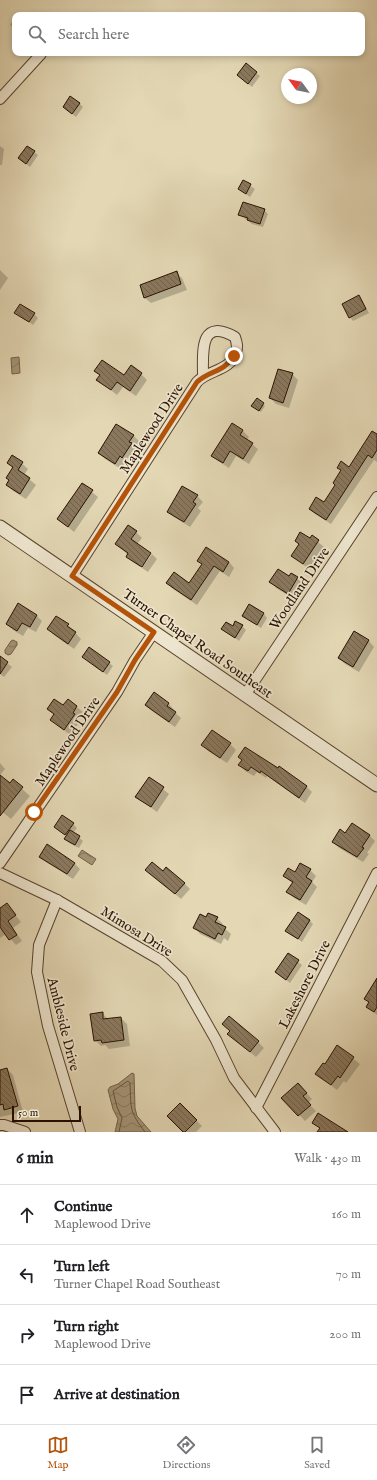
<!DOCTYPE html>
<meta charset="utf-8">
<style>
body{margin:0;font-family:"IM FELL English",serif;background:#f6f6f6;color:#202124}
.compass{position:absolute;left:281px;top:68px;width:36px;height:36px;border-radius:50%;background:#fff;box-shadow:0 2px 6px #0003;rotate:303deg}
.scale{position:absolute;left:12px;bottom:10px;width:69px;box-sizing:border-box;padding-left:4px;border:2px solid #291200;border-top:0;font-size:11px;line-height:14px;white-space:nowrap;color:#291200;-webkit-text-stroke:3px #ede5ce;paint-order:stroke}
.stop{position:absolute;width:12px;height:12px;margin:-9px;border:3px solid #b45309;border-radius:50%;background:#fff}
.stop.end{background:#b45309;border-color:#fff;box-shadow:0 1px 4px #0008}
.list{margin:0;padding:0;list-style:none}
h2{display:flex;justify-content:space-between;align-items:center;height:52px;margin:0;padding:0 16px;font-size:17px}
h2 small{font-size:13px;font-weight:400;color:#757577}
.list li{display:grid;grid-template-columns:26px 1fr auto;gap:12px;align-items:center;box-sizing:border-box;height:60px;padding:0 16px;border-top:1px solid #e0e0e0}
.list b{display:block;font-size:15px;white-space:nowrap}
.list p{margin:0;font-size:13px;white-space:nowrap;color:#757577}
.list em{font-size:13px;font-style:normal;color:#757577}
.icon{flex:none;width:22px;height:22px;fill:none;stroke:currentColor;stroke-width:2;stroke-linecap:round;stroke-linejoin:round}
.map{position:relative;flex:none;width:377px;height:1132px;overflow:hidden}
.search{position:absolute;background:#fff;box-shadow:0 2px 6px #0003;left:12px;right:12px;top:12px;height:44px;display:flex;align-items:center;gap:10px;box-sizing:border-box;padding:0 14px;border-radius:8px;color:#757577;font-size:15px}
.sheet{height:292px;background:#fff}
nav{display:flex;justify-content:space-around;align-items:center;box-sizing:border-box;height:56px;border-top:1px solid #e0e0e0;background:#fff;font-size:11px;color:#757577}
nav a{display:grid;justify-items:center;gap:2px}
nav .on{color:#b45309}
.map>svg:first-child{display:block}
.water{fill:url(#water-waves);stroke:#736047}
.shadow{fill:#0003}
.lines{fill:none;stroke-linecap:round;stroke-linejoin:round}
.shore{stroke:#66533c;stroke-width:1}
.building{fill:url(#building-back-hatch);stroke:#291200}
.minor-casing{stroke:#58432d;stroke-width:12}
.tertiary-casing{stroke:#58432d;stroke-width:15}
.minor{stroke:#ede5ce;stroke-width:10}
.tertiary{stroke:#ede5ce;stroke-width:13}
.route{stroke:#b45309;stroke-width:5}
.labels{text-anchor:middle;stroke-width:3.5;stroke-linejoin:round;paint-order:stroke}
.street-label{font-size:14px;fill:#291200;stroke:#ede5ce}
</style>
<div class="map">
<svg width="377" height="1132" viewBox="0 0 377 1132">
<defs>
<pattern id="water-waves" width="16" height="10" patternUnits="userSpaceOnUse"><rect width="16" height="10" fill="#a49477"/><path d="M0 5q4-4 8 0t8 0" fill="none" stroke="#86775f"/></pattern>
<pattern id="building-back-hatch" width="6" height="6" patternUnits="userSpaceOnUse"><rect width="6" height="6" fill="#8a785e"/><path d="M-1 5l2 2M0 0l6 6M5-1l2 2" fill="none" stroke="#71614b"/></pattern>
</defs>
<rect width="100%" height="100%" fill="#e3d7b4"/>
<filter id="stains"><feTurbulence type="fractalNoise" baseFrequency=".005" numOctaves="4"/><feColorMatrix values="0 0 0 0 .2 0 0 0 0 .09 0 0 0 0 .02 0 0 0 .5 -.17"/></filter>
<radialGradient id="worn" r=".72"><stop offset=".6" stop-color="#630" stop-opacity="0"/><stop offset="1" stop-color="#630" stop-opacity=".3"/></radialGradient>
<g class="water">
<polygon points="19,357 20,373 12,374 11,358"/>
<polygon points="13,640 17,642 17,645 11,654 8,655 5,653 5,650 11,641"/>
<polygon points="82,850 96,859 92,865 78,856"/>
<polygon points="132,1073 134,1074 135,1108 137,1116 151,1132 115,1132 118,1119 113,1109 108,1090 110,1087 118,1084"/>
</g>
<g class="shadow">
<polygon points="15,17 15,29 10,25"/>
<polygon points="256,73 260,76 252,87 242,79"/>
<polygon points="79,103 83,107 76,117 64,107"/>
<polygon points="0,146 4,149 2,165 0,165"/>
<polygon points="34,152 38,155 30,167 19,158"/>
<polygon points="243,181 255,189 250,197 239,189"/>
<polygon points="264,210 268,214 263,227 252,224 239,214"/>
<polygon points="0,270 8,278 0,290"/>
<polygon points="176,273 182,278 187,290 151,303 145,298 141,286"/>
<polygon points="359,296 362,300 369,313 353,321 350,317"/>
<polygon points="16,313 34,314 38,318 33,325"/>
<polygon points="96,371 124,377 141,374 147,380 136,396 123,387 117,395 98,380 101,376"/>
<polygon points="292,374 298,380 289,408 276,404 270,398"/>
<polygon points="257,400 265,406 261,412 254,408"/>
<polygon points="232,424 243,431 249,437 247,440 258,449 249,464 236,456 229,468 218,461 213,455"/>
<polygon points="133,435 139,441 135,448 137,450 128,463 126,461 121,469 105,459 99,453"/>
<polygon points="377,435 377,462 374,460 331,524 315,514 310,509 325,504 336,485 342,471 339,468 350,468"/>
<polygon points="13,456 28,469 24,475 36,485 26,499 13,491 7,485 13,469 8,463"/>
<polygon points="82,484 98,497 74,532 58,519"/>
<polygon points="197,496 203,502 198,508 201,511 190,527 174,517 168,511"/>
<polygon points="136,532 142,538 137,544 150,553 140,567 133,562 127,556 128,555 116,544"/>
<polygon points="312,537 324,547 309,569 292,556"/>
<polygon points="152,554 157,559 148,572 142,568"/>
<polygon points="199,561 229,562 234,568 229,577 220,571 197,605 173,589 167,583 190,584 203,565"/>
<polygon points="291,574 304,584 294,599 276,588 271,582 289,577"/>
<polygon points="18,605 37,616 42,621 36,632 28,628 23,636 13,630 7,624"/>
<polygon points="264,614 267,618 261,628 243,616"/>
<polygon points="56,617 68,625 81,639 74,649 54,635 48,629"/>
<polygon points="242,626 246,630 239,641 223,629"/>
<polygon points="355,633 369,641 374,647 359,672 345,664 339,658"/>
<polygon points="89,648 113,666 107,675 83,657"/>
<polygon points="0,658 12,667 4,677 0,674"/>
<polygon points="154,694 169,704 174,710 173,711 181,718 175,727 152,711 146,705"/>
<polygon points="68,700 83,712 78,719 80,721 70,735 51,720 55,715 48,709 63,707"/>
<polygon points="230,744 236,750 227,763 208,751 203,745"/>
<polygon points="243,761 307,787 312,792 305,803 267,776 266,778 257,772 254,776 245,771 240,765"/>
<polygon points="0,763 5,769 0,775"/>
<polygon points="0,776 10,785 13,781 30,796 11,819 0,810"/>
<polygon points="149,778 169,794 157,812 136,797"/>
<polygon points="73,824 77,828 73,833 83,841 79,848 69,843 66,839 67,836 59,831"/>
<polygon points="346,834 369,835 375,841 367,853 369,854 363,862 339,848 333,842"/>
<polygon points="40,857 74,863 80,869 73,879 46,862"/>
<polygon points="310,870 316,876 312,882 317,887 306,905 294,898 288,892 293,884 284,876"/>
<polygon points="163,872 184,883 190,889 181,899 153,875"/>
<polygon points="7,905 21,922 13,928 22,941 16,945 6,934 0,938 0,910"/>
<polygon points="217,918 223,924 222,926 231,934 228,941 224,938 221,944 200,934 195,928 207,919"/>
<polygon points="309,920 313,924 302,942 287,931"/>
<polygon points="288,954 302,965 290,983 276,972"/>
<polygon points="377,982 377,1015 367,1007 370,1003 365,999"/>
<polygon points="102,1013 108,1019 121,1018 127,1024 130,1046 109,1049 105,1045 101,1046 95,1040"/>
<polygon points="235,1040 258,1042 264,1048 256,1057"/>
<polygon points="338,1047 360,1064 346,1083 344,1081 337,1090 316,1074 325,1065"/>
<polygon points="7,1069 13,1075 23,1112 0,1117 0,1071"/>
<polygon points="298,1084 312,1099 308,1103 316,1111 305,1121 283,1098"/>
<polygon points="180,1104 202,1126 196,1132 184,1132"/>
</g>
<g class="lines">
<path class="shore" d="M119 1132 122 1118 117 1107 113 1091 128 1081 130 1083C131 1109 129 1111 145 1132"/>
</g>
<g class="building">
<polygon points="246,63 257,72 248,84 237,75"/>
<polygon points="70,96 80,103 72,114 63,107"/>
<polygon points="27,146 35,151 26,164 18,158"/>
<polygon points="243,180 251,184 246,194 238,189"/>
<polygon points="243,202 265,209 260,224 247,220 248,218 238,215"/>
<polygon points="177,271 181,284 144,298 140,285"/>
<polygon points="359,295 366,309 349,318 342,304"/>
<polygon points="20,304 35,313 29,322 14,313"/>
<polygon points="102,360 124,375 131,365 142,373 130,391 117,382 111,390 96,380 100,375 94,371"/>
<polygon points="278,369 293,373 283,403 269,398"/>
<polygon points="257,398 264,403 259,411 251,406"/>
<polygon points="232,423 243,430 240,435 253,443 243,459 230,451 223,463 211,456"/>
<polygon points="116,424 134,435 129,442 132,443 122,458 120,456 115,464 98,453"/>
<polygon points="372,431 377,434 377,450 372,458 368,455 326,520 309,509 316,497 324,502 335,485 333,483 341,470 337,468 341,461 349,467"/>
<polygon points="12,455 23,462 18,470 30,478 20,494 6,485 9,480 6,478 13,467 7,463"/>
<polygon points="82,483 93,490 68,527 57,519"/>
<polygon points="182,486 198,495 193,502 196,504 184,522 167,512"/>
<polygon points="128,525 137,531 131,539 151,553 142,567 126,557 128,553 115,544"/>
<polygon points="300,532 310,538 312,535 319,540 303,564 291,556 299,544 295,541"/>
<polygon points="206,547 229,562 223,572 214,566 191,600 166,583 174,572 189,583 202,564 197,561"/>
<polygon points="278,569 289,576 291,573 298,577 288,594 269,582"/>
<polygon points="18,603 37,615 30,627 22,623 17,631 6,624"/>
<polygon points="249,604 264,613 257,625 242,616"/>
<polygon points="56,616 69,624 67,626 76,632 68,644 47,629"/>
<polygon points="235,621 243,625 235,638 221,629 226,622 233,626"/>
<polygon points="354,631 369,640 353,667 338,658"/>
<polygon points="89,647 110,662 103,672 82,657"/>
<polygon points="0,656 8,662 0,674"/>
<polygon points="154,692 169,703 167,706 176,712 169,722 145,705"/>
<polygon points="54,699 63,705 68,699 77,706 73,713 75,714 64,730 50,720 54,714 47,709"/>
<polygon points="212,730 231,743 220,758 201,745"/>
<polygon points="245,747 278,768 279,766 307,786 299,798 261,771 260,773 251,767 248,771 238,765 242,760 238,757"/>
<polygon points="0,775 10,783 13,779 23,787 0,816"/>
<polygon points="149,777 164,787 151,807 135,797"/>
<polygon points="62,815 74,823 65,835 54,827"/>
<polygon points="352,823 370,835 362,847 364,848 357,857 332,842 340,829 345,833"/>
<polygon points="70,830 80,836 75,845 64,839"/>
<polygon points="47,844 75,863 67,874 39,857"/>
<polygon points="152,862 163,871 166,867 185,883 175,894 145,870"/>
<polygon points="300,863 311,869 306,877 312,881 300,900 286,892 293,882 283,876 288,868 295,872"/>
<polygon points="7,903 16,915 8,921 17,935 9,940 0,927 0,908"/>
<polygon points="298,912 310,920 298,939 285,931"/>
<polygon points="208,913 218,917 215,922 226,927 222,935 218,933 215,939 193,928 200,914 206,917"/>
<polygon points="288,953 299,960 286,980 275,972"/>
<polygon points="377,978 377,1007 374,1012 366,1007 369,1002 364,999"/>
<polygon points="103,1012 103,1019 121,1017 124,1040 102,1043 101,1040 94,1041 90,1014"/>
<polygon points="229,1016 259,1041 250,1052 227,1034 230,1031 222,1024"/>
<polygon points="337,1045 354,1057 340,1078 338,1076 331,1085 315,1074 323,1063 325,1064"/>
<polygon points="7,1068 18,1106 4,1110 3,1104 0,1105 0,1070"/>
<polygon points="298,1083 307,1093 303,1096 311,1105 298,1116 281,1098"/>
<polygon points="180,1103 197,1120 185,1132 183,1132 167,1116"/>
<polygon points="318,1113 348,1132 317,1132 320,1128 312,1123"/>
</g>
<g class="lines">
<g class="minor-casing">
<g id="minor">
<polyline points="0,99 41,54"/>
<path d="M72 576 197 382C209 369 230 372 236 352 238 347 237 343 235 337 199 317 203 352 203 376"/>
<polyline points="245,695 377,497"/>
<polyline points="0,863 117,692 135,660 154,632"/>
<polyline points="0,873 57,900 162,961 182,980 216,1040 234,1078 275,1132"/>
<polyline points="57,900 39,945 37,972 48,1026 80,1132"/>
<polyline points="256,1108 377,873"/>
<polyline points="0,1125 4,1125 25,1132"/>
</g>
</g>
<g class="tertiary-casing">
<polyline id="tertiary" points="0,527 377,785"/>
</g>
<use href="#minor" class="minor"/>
<use href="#tertiary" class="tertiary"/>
</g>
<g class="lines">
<path class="route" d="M34 812 117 692 135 660 154 632 72 576 197 382C210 370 223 373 234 356"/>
</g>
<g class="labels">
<g class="street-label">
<text transform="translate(151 428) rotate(-57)" y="5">Maplewood Drive</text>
<text transform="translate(299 588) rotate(-56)" y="5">Woodland Drive</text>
<text transform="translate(198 643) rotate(35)" y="5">Turner Chapel Road Southeast</text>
<text transform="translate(67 741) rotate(-56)" y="5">Maplewood Drive</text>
<text transform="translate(137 931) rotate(32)" y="5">Mimosa Drive</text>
<text transform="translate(304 984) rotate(-63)" y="5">Lakeshore Drive</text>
<text transform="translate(64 1024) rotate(76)" y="5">Ambleside Drive</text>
</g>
</g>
<rect width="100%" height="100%" filter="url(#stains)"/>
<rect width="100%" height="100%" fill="url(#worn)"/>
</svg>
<svg class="compass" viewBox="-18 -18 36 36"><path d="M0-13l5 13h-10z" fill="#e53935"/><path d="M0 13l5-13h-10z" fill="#757577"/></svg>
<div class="scale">50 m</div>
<div class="stop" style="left:34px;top:812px"></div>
<div class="stop end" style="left:234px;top:356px"></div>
<div class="search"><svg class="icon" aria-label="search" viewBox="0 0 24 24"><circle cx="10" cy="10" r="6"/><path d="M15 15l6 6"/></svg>Search here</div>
</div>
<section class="sheet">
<h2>6 min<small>Walk · 430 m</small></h2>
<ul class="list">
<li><svg class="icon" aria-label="ahead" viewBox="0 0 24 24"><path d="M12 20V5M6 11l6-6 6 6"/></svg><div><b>Continue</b><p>Maplewood Drive</p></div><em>160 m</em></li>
<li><svg class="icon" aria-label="left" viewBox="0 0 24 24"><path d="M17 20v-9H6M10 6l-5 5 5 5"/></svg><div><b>Turn left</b><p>Turner Chapel Road Southeast</p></div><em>70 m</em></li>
<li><svg class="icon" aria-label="right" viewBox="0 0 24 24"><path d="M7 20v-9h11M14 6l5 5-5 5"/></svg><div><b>Turn right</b><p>Maplewood Drive</p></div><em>200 m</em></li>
<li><svg class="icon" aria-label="arrive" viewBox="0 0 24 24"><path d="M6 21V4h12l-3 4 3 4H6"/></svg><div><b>Arrive at destination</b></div></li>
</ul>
</section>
<nav>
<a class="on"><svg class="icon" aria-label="map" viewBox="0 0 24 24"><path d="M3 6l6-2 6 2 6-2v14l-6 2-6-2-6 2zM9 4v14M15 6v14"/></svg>Map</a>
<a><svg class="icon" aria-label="directions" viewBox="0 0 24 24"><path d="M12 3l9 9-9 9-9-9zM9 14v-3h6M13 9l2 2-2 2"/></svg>Directions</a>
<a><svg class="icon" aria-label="saved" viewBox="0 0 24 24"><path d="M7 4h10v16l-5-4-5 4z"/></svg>Saved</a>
</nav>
